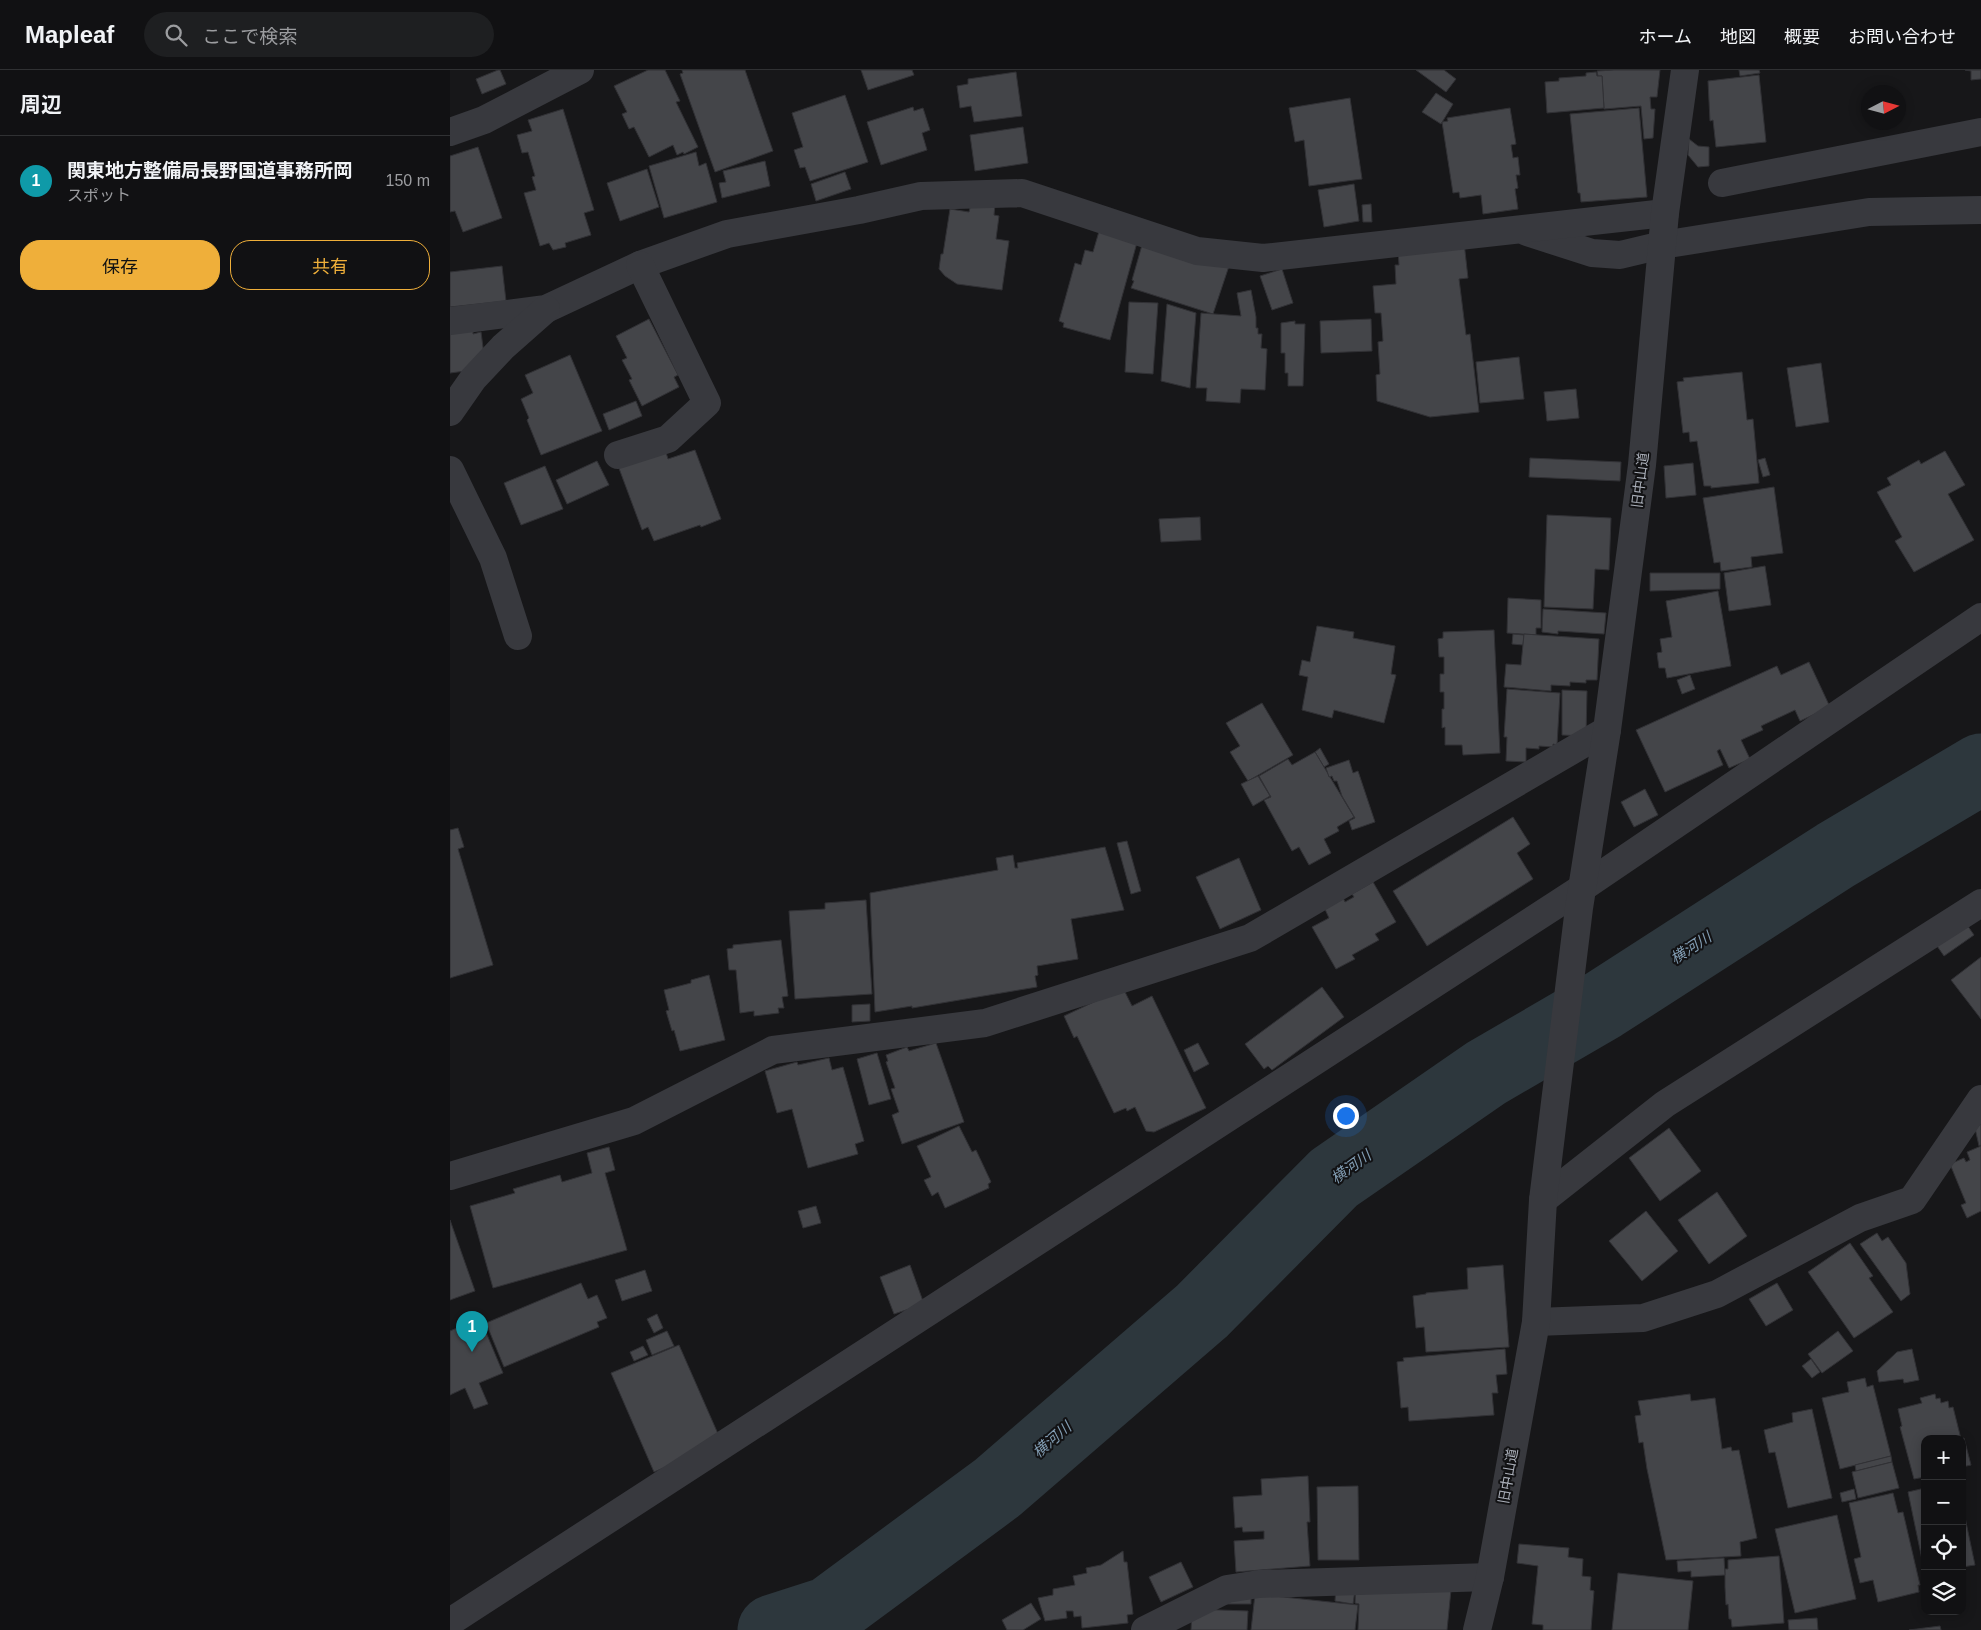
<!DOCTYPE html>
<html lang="ja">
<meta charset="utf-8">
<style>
body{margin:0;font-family:Arial,"Noto Sans JP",sans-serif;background:#1e1f21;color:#f1f3f6}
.controls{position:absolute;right:15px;bottom:15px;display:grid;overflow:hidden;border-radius:10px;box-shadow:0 2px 12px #0003}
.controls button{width:45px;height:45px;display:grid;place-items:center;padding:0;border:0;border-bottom:1px solid #303133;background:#111113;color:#f1f3f6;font:25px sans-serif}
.compass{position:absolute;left:1411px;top:15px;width:45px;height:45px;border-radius:50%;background:#111113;box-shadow:0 2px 12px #0003;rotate:84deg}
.you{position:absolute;left:895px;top:1045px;width:18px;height:18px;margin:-12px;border:4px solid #fff;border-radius:50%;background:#1a73e8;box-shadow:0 0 0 8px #1a73e833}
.badge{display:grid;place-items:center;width:32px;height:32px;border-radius:50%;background:#efaf3a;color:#fff;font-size:16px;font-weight:700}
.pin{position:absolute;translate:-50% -41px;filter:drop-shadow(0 1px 2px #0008)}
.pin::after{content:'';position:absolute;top:26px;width:18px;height:15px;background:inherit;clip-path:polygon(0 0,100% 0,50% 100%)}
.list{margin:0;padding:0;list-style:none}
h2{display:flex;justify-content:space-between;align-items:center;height:65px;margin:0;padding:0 20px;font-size:21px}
h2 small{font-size:16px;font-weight:400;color:#9c9da0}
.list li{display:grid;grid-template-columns:32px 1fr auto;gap:15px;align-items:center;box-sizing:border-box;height:90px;padding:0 20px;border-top:1px solid #303133}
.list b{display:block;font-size:19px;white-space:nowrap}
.list p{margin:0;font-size:16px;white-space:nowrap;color:#9c9da0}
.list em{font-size:16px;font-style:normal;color:#9c9da0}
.actions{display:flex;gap:10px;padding:15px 20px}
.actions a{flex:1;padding:11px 0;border:1px solid #efaf3a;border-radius:20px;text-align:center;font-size:18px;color:#efaf3a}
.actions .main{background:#efaf3a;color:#111}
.icon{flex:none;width:28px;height:28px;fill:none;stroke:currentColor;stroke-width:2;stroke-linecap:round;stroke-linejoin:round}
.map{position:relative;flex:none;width:1531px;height:1560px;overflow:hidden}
header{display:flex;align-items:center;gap:30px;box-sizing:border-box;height:70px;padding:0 25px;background:#111113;border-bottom:1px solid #303133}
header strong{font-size:24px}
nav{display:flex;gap:28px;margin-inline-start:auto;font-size:18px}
.search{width:350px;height:45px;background:#1e1f21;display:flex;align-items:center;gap:12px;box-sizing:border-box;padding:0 18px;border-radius:28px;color:#9c9da0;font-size:19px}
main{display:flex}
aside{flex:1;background:#111113}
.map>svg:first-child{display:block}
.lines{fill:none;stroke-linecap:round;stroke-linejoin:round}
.river{stroke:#2d373d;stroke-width:71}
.building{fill:#444549;stroke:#313135}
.minor{stroke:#38393e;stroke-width:28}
.labels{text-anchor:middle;stroke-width:4;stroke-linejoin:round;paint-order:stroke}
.street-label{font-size:14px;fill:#aaafb9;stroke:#121214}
.water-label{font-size:15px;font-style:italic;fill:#829db3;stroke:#121214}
</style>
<header>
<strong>Mapleaf</strong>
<div class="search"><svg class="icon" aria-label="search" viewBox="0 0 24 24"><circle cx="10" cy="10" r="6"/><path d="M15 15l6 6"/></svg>ここで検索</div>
<nav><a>ホーム</a><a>地図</a><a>概要</a><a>お問い合わせ</a></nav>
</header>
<main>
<aside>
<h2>周辺<small></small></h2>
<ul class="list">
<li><span class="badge" style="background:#0f9aa8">1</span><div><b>関東地方整備局長野国道事務所岡</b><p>スポット</p></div><em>150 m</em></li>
</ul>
<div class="actions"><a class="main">保存</a><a>共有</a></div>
</aside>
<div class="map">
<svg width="1531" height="1560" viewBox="0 0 1531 1560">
<rect width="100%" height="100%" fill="#171719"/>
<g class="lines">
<polyline class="river" points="323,1560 379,1542 547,1418 752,1241 884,1108 1036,1003 1153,935 1386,785 1531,699"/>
</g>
<g class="building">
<polygon points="48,0 50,0 56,14 32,24 26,9"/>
<polygon points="198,0 215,0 230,31 226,32 248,77 234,84 233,82 227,85 223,75 199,87 184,57 179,59 172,44 177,42 164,16"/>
<polygon points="232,0 295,0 323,81 265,102 230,4 233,3"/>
<polygon points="411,0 462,0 464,5 418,20"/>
<polygon points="966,0 994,0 1006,9 996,22"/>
<polygon points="1164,0 1210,0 1207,27 1200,27 1201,39 1205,39 1203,68 1194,69 1191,36 1154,39 1152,6 1148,6 1147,1"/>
<polygon points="1289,0 1309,0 1310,3 1290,6"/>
<polygon points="1515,0 1531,0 1531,9 1521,10 1521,1"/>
<polygon points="566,2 572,46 524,52 521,36 510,38 507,16 518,14 518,9"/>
<polygon points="1146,2 1147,6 1152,6 1154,38 1097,43 1095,12 1109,11 1109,8 1136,6 1136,3"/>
<polygon points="1309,5 1316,72 1266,77 1263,50 1260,51 1258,11"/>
<polygon points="986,23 1003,34 991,54 972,42"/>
<polygon points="395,25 418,92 360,111 355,97 350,98 344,80 353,77 342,43"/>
<polygon points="900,28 912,109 859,116 854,70 845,72 839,38"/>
<polygon points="463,37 464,41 473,38 480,60 472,63 477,80 431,95 417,52"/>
<polygon points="1060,38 1066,74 1061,75 1063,88 1068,87 1070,105 1066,105 1068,118 1065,119 1068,139 1033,144 1031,125 1010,128 1009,122 1003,123 992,52 998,51 997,48"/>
<polygon points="1189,38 1197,127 1131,132 1130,123 1128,123 1120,44"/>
<polygon points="113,39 144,140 134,143 141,165 115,173 116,177 103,180 99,173 90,176 74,123 86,120 82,107 85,106 78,82 72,83 67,65 82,61 78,50"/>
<polygon points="573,57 578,93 525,101 520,65"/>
<polygon points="1239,69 1248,76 1259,77 1259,96 1248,97 1238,85"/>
<polygon points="28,77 52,148 13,162 5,141 0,142 0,86"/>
<polygon points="246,82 249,96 256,93 267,132 214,148 199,96"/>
<polygon points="315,91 320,116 272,128 269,113 276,112 273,101"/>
<polygon points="197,99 209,137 170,151 157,113"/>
<polygon points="395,102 401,119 366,131 361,114"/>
<polygon points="904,114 909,151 874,157 868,120"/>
<polygon points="521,134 545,134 544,145 549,146 546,169 559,171 552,220 507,214 495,206 489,199 491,184 493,184 500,139 519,142"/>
<polygon points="921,134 922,152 913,152 912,135"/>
<polygon points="650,158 688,169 660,270 613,257 614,253 609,251 625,193 631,195 635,180 643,182"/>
<polygon points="1014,172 1018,208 1009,209 1016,265 1020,264 1029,342 980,347 927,331 926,305 930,304 928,272 933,271 931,243 925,243 923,216 946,214 945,195 949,195 948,180"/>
<polygon points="692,175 780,193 763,244 681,218 684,211 682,210"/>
<polygon points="52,196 56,231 0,237 0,202"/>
<polygon points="832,199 843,233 822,240 810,206"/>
<polygon points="801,220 806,247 806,258 808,258 808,264 812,264 811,278 817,279 815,320 791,319 790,333 756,331 757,318 746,318 751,243 791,246 787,223"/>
<polygon points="679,232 708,233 703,304 675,302"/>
<polygon points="717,234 746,243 740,318 711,311"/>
<polygon points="199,249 228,305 224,307 229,317 192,336 179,310 182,309 172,290 177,288 166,266"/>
<polygon points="921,249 922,281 871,283 870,251"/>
<polygon points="845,251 845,254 855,254 853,316 838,316 838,303 835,303 835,283 831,283 831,253"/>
<polygon points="23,260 23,264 31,262 34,285 23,300 0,303 0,263"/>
<polygon points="120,285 152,361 91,385 77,350 79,348 71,329 83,323 75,305"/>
<polygon points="1069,287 1074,329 1030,333 1026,292"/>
<polygon points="1371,293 1379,352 1346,357 1337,298"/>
<polygon points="1292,302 1297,350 1303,349 1309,413 1261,418 1261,416 1254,416 1247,371 1240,372 1239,362 1233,363 1227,312 1234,311 1233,308"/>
<polygon points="1126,319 1129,348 1097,351 1094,322"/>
<polygon points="186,331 192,346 159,360 153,344"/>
<polygon points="213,373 218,389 245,380 271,449 251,457 250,455 204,471 198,457 192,460 167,393"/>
<polygon points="1495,381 1515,415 1498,424 1524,470 1464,502 1445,471 1452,467 1427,422 1441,415 1437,408 1469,390 1471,394"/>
<polygon points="1080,388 1171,392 1170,411 1079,407"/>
<polygon points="1315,388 1320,405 1313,407 1308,390"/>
<polygon points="147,391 159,415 117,434 106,410"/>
<polygon points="1243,393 1246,425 1216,428 1214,396"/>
<polygon points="95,396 113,439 71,455 54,413"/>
<polygon points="1324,417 1333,483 1301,487 1302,497 1271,501 1270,492 1264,493 1253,428"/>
<polygon points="1097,445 1161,448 1159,500 1145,499 1143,539 1094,537"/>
<polygon points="750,447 751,470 711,472 709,449"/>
<polygon points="1315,496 1321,535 1279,541 1274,503"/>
<polygon points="1200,503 1270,503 1270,519 1200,521"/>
<polygon points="1268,521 1281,596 1217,608 1215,598 1209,598 1207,583 1212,582 1210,569 1222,567 1216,531"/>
<polygon points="1058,528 1091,530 1091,558 1086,558 1086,565 1057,563"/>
<polygon points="1093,539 1156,543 1154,564 1108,561 1108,564 1092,562"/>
<polygon points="867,556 904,562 903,568 945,576 941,604 946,605 934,653 884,640 882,648 852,640 858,607 849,605 852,590 860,592"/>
<polygon points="1044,560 1050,683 1013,685 1012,675 995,675 995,657 992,658 992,639 994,639 994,622 990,622 990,604 994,604 994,587 989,587 988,569 993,568 993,562"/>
<polygon points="1063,564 1074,565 1073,575 1062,574"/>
<polygon points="1074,564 1149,569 1147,610 1136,610 1136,613 1120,612 1120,616 1101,615 1101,621 1054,617 1056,594 1071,595"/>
<polygon points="1359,592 1380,637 1350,651 1345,640 1311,656 1313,660 1291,670 1300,689 1279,698 1270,679 1267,681 1273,695 1215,722 1186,660 1327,596 1331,605"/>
<polygon points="1240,605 1245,619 1232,624 1227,610"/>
<polygon points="1057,619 1110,623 1107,675 1103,674 1103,677 1089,676 1089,679 1076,678 1076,692 1056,691 1057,667 1054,667"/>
<polygon points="1112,620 1137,621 1136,666 1112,665"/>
<polygon points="812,633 843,685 798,711 780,682 790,676 776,653"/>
<polygon points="870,678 879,694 874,697 865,682"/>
<polygon points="865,682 904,747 887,757 889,761 874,769 881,783 859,795 849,777 842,781 814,730 821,727 809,706 838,689 842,695"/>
<polygon points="899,690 903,703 908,701 925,752 902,760 899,751 905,748 892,726 887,711 884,711 882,706 879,707 876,698"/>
<polygon points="808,706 820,726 803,736 791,714"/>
<polygon points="1195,719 1208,745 1184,757 1171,732"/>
<polygon points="1063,747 1080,774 1067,783 1083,809 977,876 943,821"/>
<polygon points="8,758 14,777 8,779 43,895 0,908 0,760"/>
<polygon points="677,771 691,821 681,824 667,773"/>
<polygon points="655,777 674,840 621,849 628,889 587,896 588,905 585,906 587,917 462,938 462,936 425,942 420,823 548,800 546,788 563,785 565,798 568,798 567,793"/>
<polygon points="789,788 811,840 770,859 746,807"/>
<polygon points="923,812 946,852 925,864 929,870 902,885 905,889 886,899 862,857 879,848 874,837 893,828 895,832 904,827 902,824"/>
<polygon points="416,830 422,924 345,929 339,841 375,839 375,833"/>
<polygon points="1515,852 1524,865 1494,886 1485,873"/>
<polygon points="331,870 338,926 332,927 334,938 328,938 329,943 304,946 304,941 290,943 286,900 279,900 277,879 283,878 283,875"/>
<polygon points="1531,887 1531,949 1501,910"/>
<polygon points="259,905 275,970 230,981 224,960 222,961 216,941 219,940 214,920 241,913 241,910"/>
<polygon points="872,917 894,947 822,1000 818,996 814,999 795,974"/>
<polygon points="675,922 682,936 702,926 756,1038 704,1062 696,1061 685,1037 677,1041 676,1038 664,1043 627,966 624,968 614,946 663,923"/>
<polygon points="420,934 420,951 402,952 402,935"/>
<polygon points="486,973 514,1052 452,1074 442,1045 449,1042 441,1019 445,1018 436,992 438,991 436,985 457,977 459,981"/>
<polygon points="748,973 759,994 744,1002 734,980"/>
<polygon points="427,983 441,1029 419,1035 407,989"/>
<polygon points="379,988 382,1000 393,997 414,1071 405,1074 408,1084 358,1098 342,1039 327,1043 315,1001 347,992 348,995"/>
<polygon points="1531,1054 1531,1075 1529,1076 1525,1058"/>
<polygon points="509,1056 522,1082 526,1080 541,1112 538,1114 539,1118 495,1138 488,1122 482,1126 474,1110 481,1107 467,1076"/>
<polygon points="1219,1058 1251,1101 1210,1131 1179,1088"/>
<polygon points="1531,1076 1531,1141 1517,1148 1511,1135 1516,1133 1500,1094 1514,1088 1516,1092 1520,1090 1517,1082"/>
<polygon points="159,1077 165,1100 155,1103 177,1180 43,1218 20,1136 65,1123 63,1119 110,1105 112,1112 142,1103 137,1083"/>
<polygon points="1267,1122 1297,1166 1259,1194 1228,1150"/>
<polygon points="366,1136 371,1153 353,1158 348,1141"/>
<polygon points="1196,1141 1228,1181 1192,1211 1159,1171"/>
<polygon points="0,1150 25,1221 0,1230"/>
<polygon points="1427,1163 1432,1171 1438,1167 1456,1193 1460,1224 1451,1231 1410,1174"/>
<polygon points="1400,1173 1423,1206 1419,1208 1443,1242 1404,1268 1358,1202"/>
<polygon points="460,1195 474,1234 444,1244 430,1207"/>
<polygon points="1053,1195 1059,1277 976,1282 974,1257 966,1258 963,1226 976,1224 976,1223 1018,1219 1017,1198"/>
<polygon points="195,1200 202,1221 172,1231 165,1210"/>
<polygon points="131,1213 138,1229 147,1225 157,1248 147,1252 149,1257 54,1297 36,1253"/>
<polygon points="1327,1213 1343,1240 1316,1256 1299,1229"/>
<polygon points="207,1244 213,1258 204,1263 197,1249"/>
<polygon points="30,1248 53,1303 29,1313 38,1334 24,1339 15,1318 0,1325 0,1261"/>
<polygon points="217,1261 224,1276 202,1285 196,1270"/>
<polygon points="1388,1261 1403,1281 1372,1303 1358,1284"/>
<polygon points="229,1275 272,1373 204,1402 161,1303"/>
<polygon points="193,1276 198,1285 184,1291 180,1282"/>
<polygon points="1055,1279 1057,1304 1046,1305 1048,1323 1042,1323 1044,1345 959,1351 958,1337 951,1338 947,1292 954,1291 953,1288"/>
<polygon points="1462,1279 1469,1310 1454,1313 1453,1309 1429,1312 1427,1301 1447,1282"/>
<polygon points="1361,1289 1370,1302 1362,1308 1352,1296"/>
<polygon points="1415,1308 1417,1317 1423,1315 1441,1386 1390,1399 1372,1328 1399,1322 1397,1312"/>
<polygon points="1240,1324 1241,1331 1265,1328 1272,1379 1281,1377 1282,1381 1289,1380 1307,1468 1290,1472 1291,1486 1216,1490 1197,1399 1193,1372 1189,1373 1185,1346 1191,1345 1188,1331"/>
<polygon points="1485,1324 1486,1329 1490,1328 1491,1333 1498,1331 1499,1338 1503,1337 1511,1369 1514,1368 1521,1395 1512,1397 1512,1369 1475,1369 1475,1407 1464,1409 1450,1357 1452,1356 1448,1339 1472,1333 1470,1328"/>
<polygon points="1362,1339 1382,1428 1338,1438 1325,1382 1319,1383 1314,1360 1343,1352 1342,1343"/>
<polygon points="1441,1386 1442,1392 1406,1401 1405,1395"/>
<polygon points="1442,1392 1449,1418 1408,1428 1402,1402"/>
<polygon points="858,1406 860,1452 857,1452 860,1496 786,1502 784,1471 814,1469 814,1461 793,1462 792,1457 785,1458 783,1427 812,1425 811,1409"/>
<polygon points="908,1416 909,1490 868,1490 867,1417"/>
<polygon points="1475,1418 1475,1504 1458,1422"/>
<polygon points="1404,1419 1406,1429 1392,1432 1390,1423"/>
<polygon points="1443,1423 1448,1443 1453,1442 1470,1515 1468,1515 1469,1522 1428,1532 1423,1510 1410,1513 1404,1489 1411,1487 1399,1433"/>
<polygon points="1512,1433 1525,1495 1512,1497"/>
<polygon points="1387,1445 1406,1529 1345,1543 1325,1459"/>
<polygon points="1069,1474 1119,1478 1118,1487 1133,1489 1132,1506 1141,1507 1140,1520 1144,1521 1141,1560 1093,1560 1093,1555 1082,1554 1088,1496 1067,1493"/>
<polygon points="673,1481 674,1492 677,1492 683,1544 677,1545 678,1553 632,1558 631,1546 624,1547 623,1541 616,1541 617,1548 595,1551 588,1528 603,1525 603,1519 625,1515 623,1506 637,1503 636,1498 651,1495"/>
<polygon points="1329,1486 1334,1553 1282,1557 1281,1549 1279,1549 1278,1534 1276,1535 1275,1517 1275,1499 1278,1499 1278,1490"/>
<polygon points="1274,1488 1275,1505 1241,1507 1241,1501 1228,1502 1227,1491"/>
<polygon points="731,1492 743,1517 711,1532 699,1507"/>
<polygon points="1168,1503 1243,1511 1238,1560 1162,1560"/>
<polygon points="906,1515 1001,1520 997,1560 908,1560 909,1534 905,1533"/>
<polygon points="886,1517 905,1520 903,1534 885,1531"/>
<polygon points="801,1522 801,1534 761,1534"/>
<polygon points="805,1524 908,1535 905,1560 801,1560"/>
<polygon points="581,1533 591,1549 573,1560 557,1560 552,1550"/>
<polygon points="742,1539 798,1541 797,1560 741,1560"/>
<polygon points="1367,1548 1368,1560 1339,1560 1338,1550"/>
<polygon points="1490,1556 1491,1560 1459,1560"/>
</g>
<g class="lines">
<g class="minor">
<polyline points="0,62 34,50 130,0"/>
<polyline points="1272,113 1531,62"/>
<polyline points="1077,162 1142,183 1170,185 1212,175 1419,142 1531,140"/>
<polyline points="0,251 96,239 190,195 277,164 409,140 471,126 572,123 747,181 813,188 1215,143"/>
<polyline points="0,342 23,309 53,277 96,239"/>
<polyline points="168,385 218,369 257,333 190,195"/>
<polyline points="0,400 43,488 68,566"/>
<polyline points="0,1106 184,1051 323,980 535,953 800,868 1157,660"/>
<polyline points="1093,1130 1215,1034 1531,833"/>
<polyline points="1086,1252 1193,1248 1267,1224 1410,1148 1462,1130 1531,1029"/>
<polyline points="0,1552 1132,818 1531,547"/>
<polyline points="695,1560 777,1519 809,1514 1040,1507"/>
<polyline points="1027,1560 1040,1507 1086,1252 1093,1130 1129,838 1157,660 1192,395 1215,143 1235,0"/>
</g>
</g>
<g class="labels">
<g class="street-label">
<text transform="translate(1190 410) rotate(-83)" y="5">旧中山道</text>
<text transform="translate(1058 1406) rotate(-80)" y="5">旧中山道</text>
</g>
<g class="water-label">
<text transform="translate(1241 878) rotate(-33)" y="5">横河川</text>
<text transform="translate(901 1097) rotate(-36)" y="5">横河川</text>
<text transform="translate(602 1370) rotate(-41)" y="5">横河川</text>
</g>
</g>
</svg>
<div class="controls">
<button>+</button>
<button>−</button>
<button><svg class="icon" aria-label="locate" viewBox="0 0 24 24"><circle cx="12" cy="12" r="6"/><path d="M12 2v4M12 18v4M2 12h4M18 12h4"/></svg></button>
<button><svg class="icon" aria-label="layers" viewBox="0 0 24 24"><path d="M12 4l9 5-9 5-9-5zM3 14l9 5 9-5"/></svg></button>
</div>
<svg class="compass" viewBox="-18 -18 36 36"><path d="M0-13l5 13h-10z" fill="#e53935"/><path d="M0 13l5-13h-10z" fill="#9c9da0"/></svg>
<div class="you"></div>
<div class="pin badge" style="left:22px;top:1282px;background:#0f9aa8">1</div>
</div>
</main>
